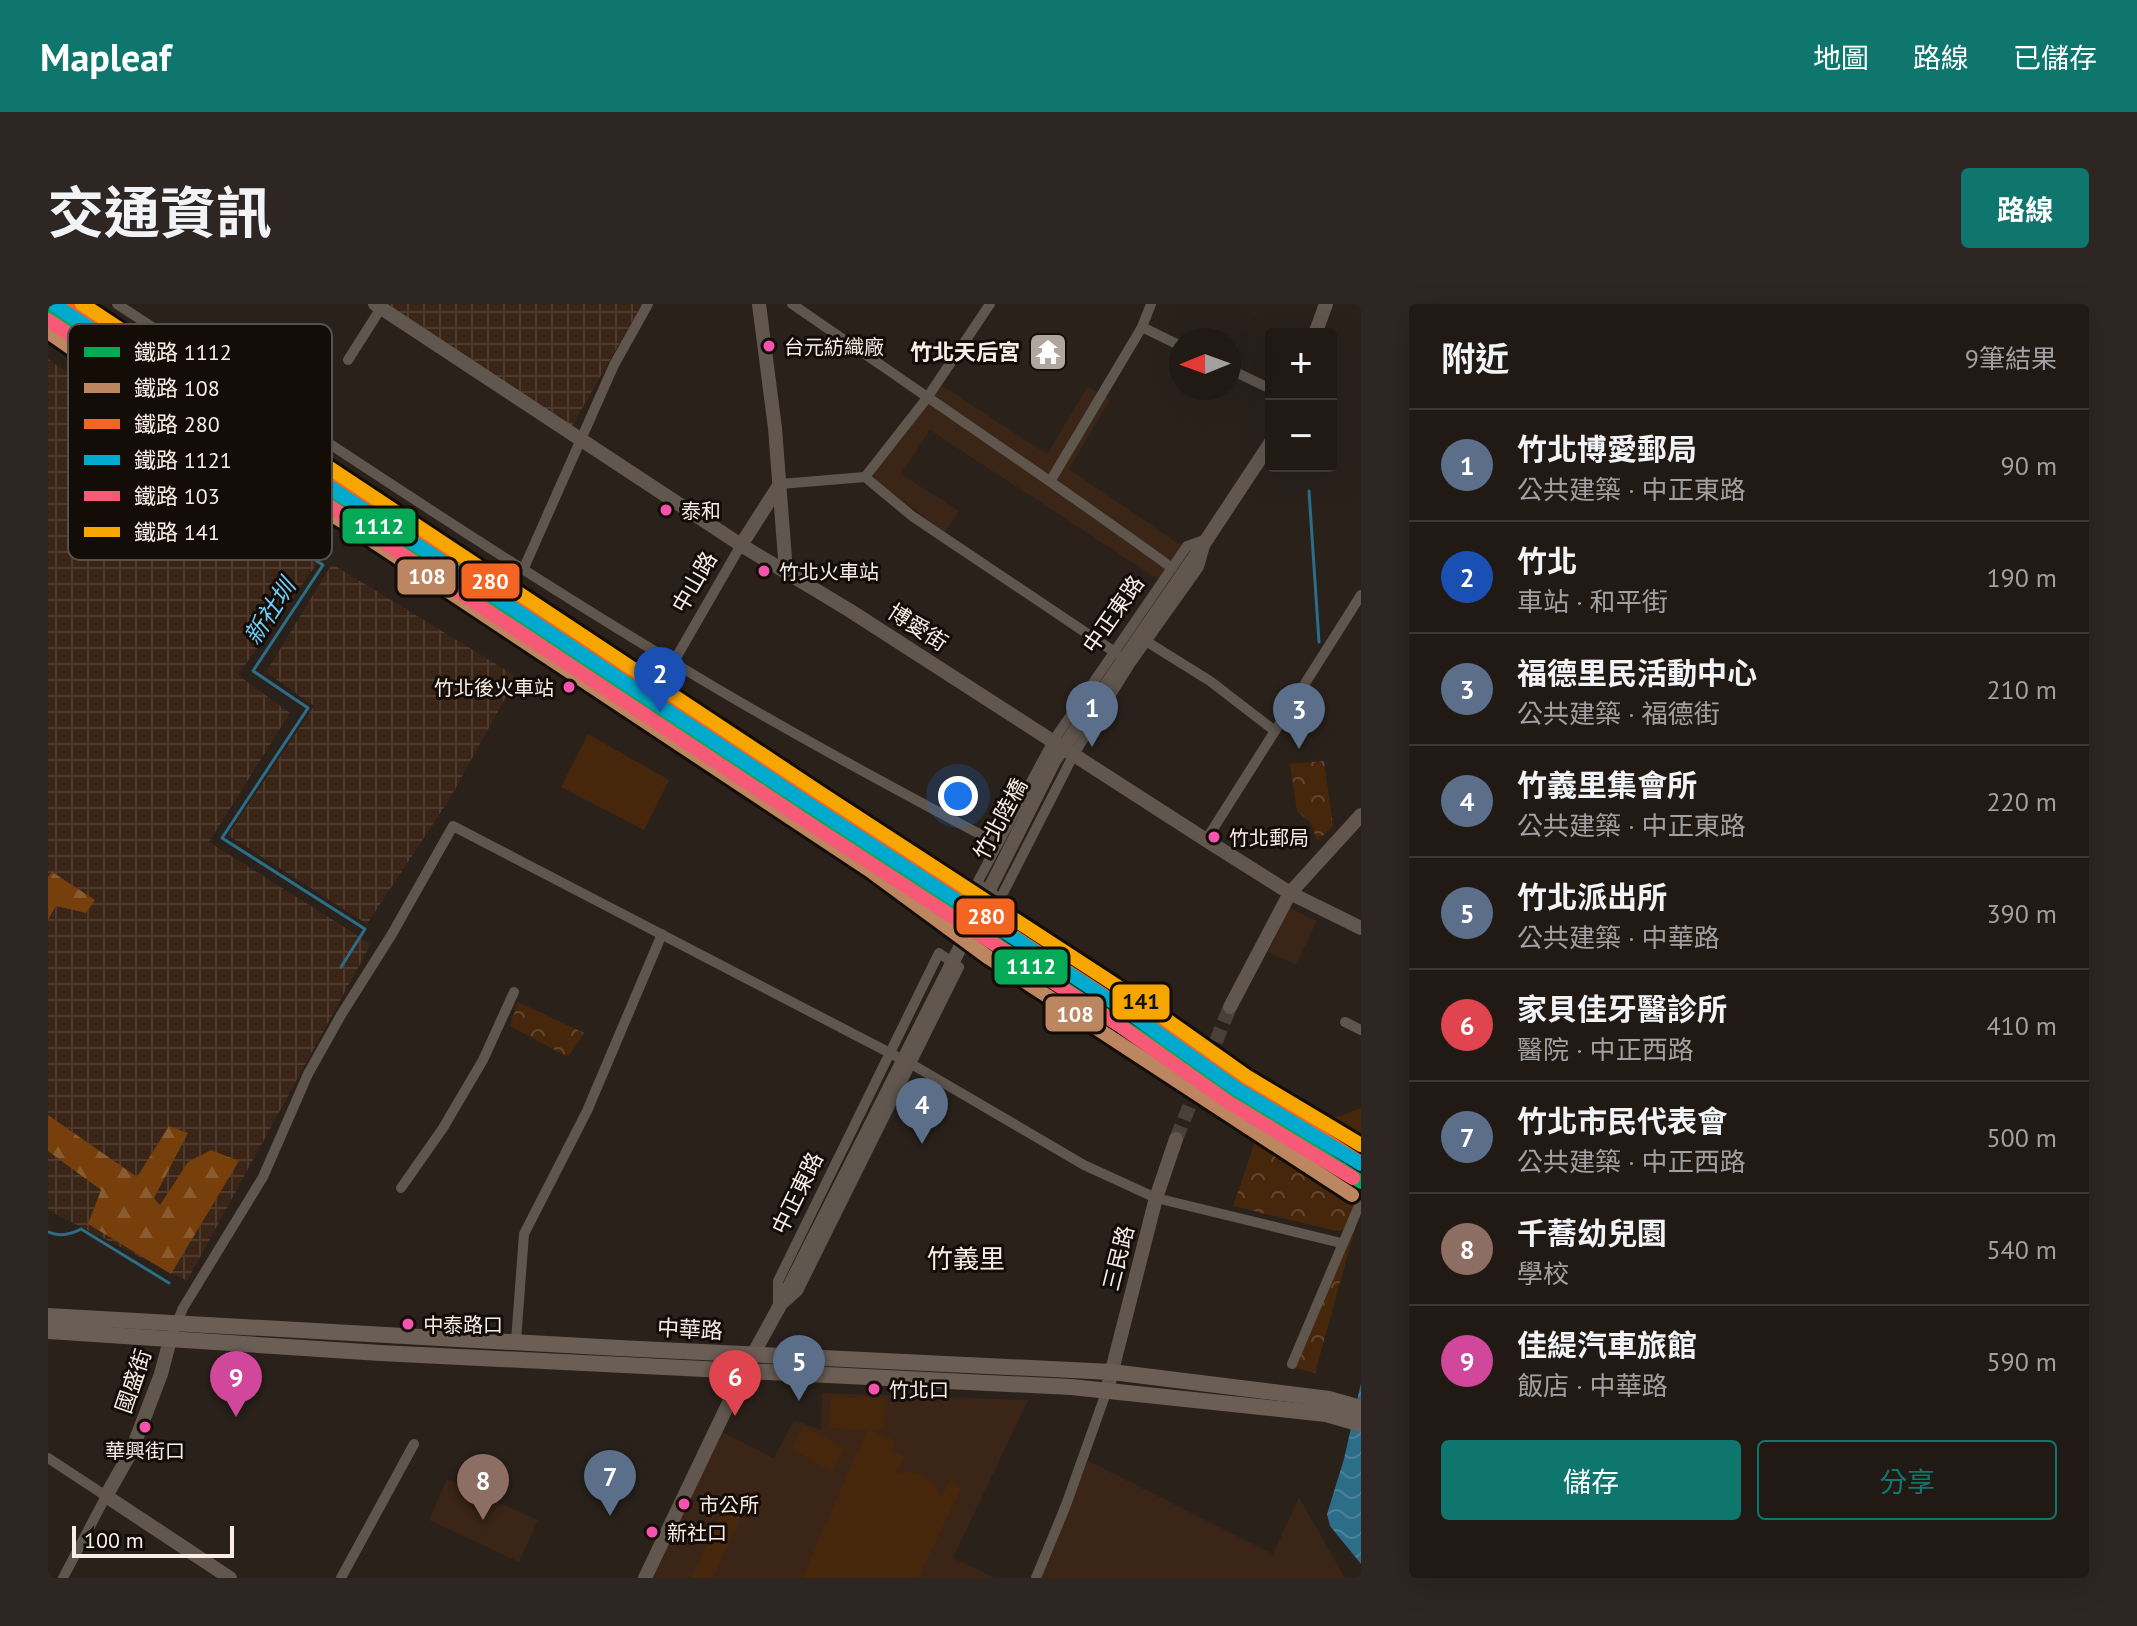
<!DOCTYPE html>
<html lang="zh-TW">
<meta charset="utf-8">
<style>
body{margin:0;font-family:"PT Sans","Noto Sans TC",sans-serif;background:#2d2622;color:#f1f3f6}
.controls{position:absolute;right:24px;top:24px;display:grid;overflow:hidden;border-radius:8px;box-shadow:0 8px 32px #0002}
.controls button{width:72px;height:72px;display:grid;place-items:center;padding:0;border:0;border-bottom:2px solid #3d3834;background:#201914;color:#f1f3f6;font:40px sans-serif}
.compass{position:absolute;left:1121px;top:24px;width:72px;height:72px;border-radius:50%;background:#201914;box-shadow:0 8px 32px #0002;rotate:269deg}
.scale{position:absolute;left:24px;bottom:20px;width:162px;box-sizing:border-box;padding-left:8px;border:4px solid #f9ede6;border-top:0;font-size:22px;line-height:28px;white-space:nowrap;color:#f9ede6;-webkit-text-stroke:6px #130c07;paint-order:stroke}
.you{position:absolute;left:910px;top:492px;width:28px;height:28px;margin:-20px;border:6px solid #fff;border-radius:50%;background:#1a73e8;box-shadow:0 0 0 12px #1a73e833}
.badge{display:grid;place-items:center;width:52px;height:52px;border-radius:50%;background:#0f766e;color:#fff;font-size:26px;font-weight:700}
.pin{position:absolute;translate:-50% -66px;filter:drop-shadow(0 2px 4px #0008)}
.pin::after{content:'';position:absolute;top:42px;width:28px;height:24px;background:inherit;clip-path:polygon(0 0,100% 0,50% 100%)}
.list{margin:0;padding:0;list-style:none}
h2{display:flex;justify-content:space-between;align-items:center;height:104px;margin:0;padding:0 32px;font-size:34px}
h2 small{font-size:26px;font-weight:400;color:#a2a0a0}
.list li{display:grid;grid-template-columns:52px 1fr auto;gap:24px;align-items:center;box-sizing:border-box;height:112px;padding:0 32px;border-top:2px solid #3d3834}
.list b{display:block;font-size:30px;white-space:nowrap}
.list p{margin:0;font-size:26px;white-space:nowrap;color:#a2a0a0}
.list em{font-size:26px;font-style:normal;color:#a2a0a0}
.actions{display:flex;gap:16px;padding:24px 32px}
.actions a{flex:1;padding:18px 0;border:2px solid #0f766e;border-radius:8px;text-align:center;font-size:28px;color:#0f766e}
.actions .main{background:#0f766e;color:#fff}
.map{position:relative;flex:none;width:1313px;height:1274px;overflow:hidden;border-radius:8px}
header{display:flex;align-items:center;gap:48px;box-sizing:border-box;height:112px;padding:0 40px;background:#0f766e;color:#fff}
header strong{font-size:38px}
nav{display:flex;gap:44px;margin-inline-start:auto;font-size:28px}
.intro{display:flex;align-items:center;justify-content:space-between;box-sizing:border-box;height:192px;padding:0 48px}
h1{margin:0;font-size:56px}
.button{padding:20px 36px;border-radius:8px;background:#0f766e;color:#fff;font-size:28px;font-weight:700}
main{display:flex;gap:48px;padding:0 48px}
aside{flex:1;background:#201914;border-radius:8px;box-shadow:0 8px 32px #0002}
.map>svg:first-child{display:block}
.built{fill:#3a2517}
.industrial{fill:url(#industrial-grid)}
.green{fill:#47270c}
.forest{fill:url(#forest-firs)}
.park{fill:url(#park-crowns)}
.water{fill:url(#water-waves)}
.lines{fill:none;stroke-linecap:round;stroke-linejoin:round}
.stream{stroke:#2c6d88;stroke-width:3}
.secondary-tunnel{stroke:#494039;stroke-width:14;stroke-dasharray:14 7;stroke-linecap:butt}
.street{stroke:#5f564e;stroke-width:10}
.secondary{stroke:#61574e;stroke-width:14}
.primary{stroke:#6b5e55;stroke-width:16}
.rail-casing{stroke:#645b55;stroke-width:6}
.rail{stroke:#130c07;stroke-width:3;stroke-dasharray:9;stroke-linecap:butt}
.secondary-bridge{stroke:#61574e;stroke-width:14}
.rail-1-casing{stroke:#130c07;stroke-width:20}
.rail-2-casing{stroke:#130c07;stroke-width:20}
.rail-3-casing{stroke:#130c07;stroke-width:20}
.rail-4-casing{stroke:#130c07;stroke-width:20}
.rail-5-casing{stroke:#130c07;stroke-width:20}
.rail-6-casing{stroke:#130c07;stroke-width:20}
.rail-1{stroke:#06aa56;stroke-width:14}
.rail-2{stroke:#bb8660;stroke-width:14}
.rail-3{stroke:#f26522;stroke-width:14}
.rail-4{stroke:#00a9ce;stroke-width:14}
.rail-5{stroke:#f75a77;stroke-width:14}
.rail-6{stroke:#f7a600;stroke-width:14}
.bus-dot{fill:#f653ac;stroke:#130c07;stroke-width:3}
.labels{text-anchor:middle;stroke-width:6;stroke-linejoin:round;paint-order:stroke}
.bus-label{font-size:20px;fill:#f9ede6;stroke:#130c07;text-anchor:start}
.poi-label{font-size:22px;font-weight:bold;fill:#f9ede6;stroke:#130c07;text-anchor:end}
.street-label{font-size:22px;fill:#f9ede6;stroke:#130c07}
.water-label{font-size:24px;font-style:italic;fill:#6ecdf9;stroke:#130c07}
.quarter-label{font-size:26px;fill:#f9ede6;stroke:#130c07}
.key{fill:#130c07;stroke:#58504a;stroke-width:2}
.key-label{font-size:22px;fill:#f9ede6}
.line-badge{stroke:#130c07;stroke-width:3}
.badge-label{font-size:22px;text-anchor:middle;font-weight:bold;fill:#fff}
.pale-badge-label{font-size:22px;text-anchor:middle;font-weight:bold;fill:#111}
</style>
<header>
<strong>Mapleaf</strong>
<nav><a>地圖</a><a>路線</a><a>已儲存</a></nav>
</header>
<div class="intro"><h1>交通資訊</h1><a class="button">路線</a></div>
<main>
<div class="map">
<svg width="1313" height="1274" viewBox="0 0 1313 1274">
<defs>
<pattern id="industrial-grid" width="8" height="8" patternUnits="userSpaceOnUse" patternTransform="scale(2)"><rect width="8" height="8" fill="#3a2517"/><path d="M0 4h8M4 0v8" fill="none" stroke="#4e3a2e"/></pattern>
<pattern id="forest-firs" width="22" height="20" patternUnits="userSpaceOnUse" patternTransform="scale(2)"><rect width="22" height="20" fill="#763f0b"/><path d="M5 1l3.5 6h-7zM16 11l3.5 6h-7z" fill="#8a5b2f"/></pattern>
<pattern id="park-crowns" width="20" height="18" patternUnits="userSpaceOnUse" patternTransform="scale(2)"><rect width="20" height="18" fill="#47270c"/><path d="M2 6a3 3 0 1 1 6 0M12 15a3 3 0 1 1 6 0" fill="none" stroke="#62472f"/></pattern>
<pattern id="water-waves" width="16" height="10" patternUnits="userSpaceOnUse" patternTransform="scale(2)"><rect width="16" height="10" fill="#2c6d88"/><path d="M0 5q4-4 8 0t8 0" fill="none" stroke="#4b8299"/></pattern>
</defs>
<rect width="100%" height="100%" fill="#2a211b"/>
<g class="built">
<polygon points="892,80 999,150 1040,82 1062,96 1021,165 1134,242 1111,276 882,126 853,170 911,207 897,228 828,177 826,166"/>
<polygon points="1242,604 1269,617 1248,661 1220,648"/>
<polygon points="774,1089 980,1096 905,1254 947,1274 605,1274 674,1128 726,1154 746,1116 773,1126"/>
<polygon points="1040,1157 1225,1250 1251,1193 1297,1274 992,1274"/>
<polygon points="399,1175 490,1216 471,1258 381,1216"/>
</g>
<g class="industrial">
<polygon points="339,0 594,0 524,122"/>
<polygon points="0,55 275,251 190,371 242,409 161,538 323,640 139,977 0,906"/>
<polygon points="284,260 469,373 402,494 319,620 180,531 266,402 218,368"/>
</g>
<g class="green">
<polygon points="540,430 621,476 596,526 513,483"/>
<polygon points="1313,804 1313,837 1278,817"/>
<path d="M783 1092 837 1094 836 1126H822L848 1137 844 1146 857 1152 848 1169C871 1165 882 1173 894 1192L902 1176 914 1183 870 1274H754L819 1126 782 1124Z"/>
<polygon points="756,1122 796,1144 783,1167 744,1145"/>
<polygon points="681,1192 699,1201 665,1274 643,1274"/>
</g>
<g class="forest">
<polygon points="4,568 47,596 38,609 8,602 0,616 0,573"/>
<polygon points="0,811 89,873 121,822 140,829 106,894 112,901 140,858 163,846 191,857 123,970 40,920 53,886 0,847"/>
</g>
<g class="park">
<polygon points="1276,457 1285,522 1269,537 1263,519 1249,507 1242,460"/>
<polygon points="470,698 536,729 520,753 462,722"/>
<polygon points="1214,818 1313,884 1297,925 1289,927 1185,902"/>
<polygon points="1311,910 1267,1069 1247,1064"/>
</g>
<polygon class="water" points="1313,1079 1313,1260 1282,1222 1279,1210 1296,1155"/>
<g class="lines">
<g class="stream">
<path d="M39 67C27 87 19 86 37 106L275 261 205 367 260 404 174 534 317 625 293 663"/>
<polyline points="1261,187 1271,338"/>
<path d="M0 928C12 933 22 931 33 925L121 979"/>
</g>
<polyline class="secondary-tunnel" points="1128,835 1182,703"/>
<g class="street">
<path d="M69 0C253 120 435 244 623 357 729 422 840 481 950 540"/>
<path d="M744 0C871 88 999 173 1124 264"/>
<polyline points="1094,23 1133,42"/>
<polyline points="300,56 333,4"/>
<polyline points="1181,65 1223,85"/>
<polyline points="817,173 879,94 942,0"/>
<polyline points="1003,176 1094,23 1103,0"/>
<polyline points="732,180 817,173 864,212 1068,349"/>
<polygon points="1159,235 1151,263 1082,360 1026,450 952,595 929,579 1005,437 1139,242"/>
<polyline points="475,266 566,61 600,0"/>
<polyline points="1093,334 1162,377 1227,427"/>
<polyline points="625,359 693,241"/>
<polyline points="1158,536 1313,291"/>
<polygon points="891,649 911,663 750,987 730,1005 730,977"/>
<polyline points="1297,718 1313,726"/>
<polyline points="353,884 395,824 435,756 466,688"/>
<polyline points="122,1036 135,1004 215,873 260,770 293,711 344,630 405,522 865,761 1036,861 1108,894 1293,939"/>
<polyline points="468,1037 476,930 539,807 614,630"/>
<polyline points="1244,1060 1313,897"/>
<polyline points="0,1154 58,1192 15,1274"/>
<polyline points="293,1274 366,1140"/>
<polyline points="988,1274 1018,1201 1059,1086"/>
</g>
<g class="secondary">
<polyline points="327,0 693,241 801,306 1158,536 1242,589 1313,624"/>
<polyline points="711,0 727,124 738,268"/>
<polyline points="1267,30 1278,0"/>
<polyline points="1159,235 1223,138"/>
<polyline points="693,241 732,180"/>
<polyline points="1182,703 1242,589 1313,511"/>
<polyline points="122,1036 113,1070 84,1146 58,1192 182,1274"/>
<polyline points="1059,1086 1108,894 1128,835"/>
<polyline points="597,1274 697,1065 730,1005"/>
</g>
<g class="primary">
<polyline points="0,1012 571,1044 1064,1068 1281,1095 1313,1104"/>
<polyline points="0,1027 332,1049 1023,1083 1278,1110 1313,1120"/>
</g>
<g class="rail-casing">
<polyline id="rail" points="24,0 323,193"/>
</g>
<use href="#rail" class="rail"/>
<polyline class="secondary-bridge" points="730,1005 1006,457 1159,235"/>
<g class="rail-1-casing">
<polyline id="rail-1" points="0,9 105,82 311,209 833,555 950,641 1313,878"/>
</g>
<g class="rail-2-casing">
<polyline id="rail-2" points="0,28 97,96 302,222 824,568 941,654 1304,891"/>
</g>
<g class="rail-3-casing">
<polyline id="rail-3" points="15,0 114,69 320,196 842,542 959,628 1313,859"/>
</g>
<g class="rail-4-casing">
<polyline id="rail-4" points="5,0 765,503 1083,710 1189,785 1313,860"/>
</g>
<g class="rail-5-casing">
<polyline id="rail-5" points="0,16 756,516 1074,723 1180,798 1305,874"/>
</g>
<g class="rail-6-casing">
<polyline id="rail-6" points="34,0 774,490 1092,697 1198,772 1313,841"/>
</g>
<use href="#rail-1" class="rail-1"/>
<use href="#rail-2" class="rail-2"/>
<use href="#rail-3" class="rail-3"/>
<use href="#rail-4" class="rail-4"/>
<use href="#rail-5" class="rail-5"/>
<use href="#rail-6" class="rail-6"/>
</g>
<defs>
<g id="temple-square" transform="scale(2)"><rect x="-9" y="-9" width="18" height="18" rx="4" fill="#b1a69f" stroke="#130c07"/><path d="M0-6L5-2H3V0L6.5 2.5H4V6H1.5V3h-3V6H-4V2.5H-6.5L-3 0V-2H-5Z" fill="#fff"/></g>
</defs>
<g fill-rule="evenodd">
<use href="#temple-square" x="1000" y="48"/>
</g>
<g class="bus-dot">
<circle cx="721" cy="42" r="7"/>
<circle cx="618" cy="206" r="7"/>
<circle cx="716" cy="267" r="7"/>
<circle cx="521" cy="383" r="7"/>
<circle cx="1166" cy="533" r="7"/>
<circle cx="360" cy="1020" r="7"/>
<circle cx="826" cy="1085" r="7"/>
<circle cx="97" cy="1123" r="7"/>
<circle cx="636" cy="1200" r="7"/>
<circle cx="604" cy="1228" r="7"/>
</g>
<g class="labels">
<g class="bus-label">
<text x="736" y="50">台元紡織廠</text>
<text x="633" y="214">泰和</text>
<text x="731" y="275">竹北火車站</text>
<text x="506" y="391" text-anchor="end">竹北後火車站</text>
<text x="1181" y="541">竹北郵局</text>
<text x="375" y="1028">中泰路口</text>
<text x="841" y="1093">竹北口</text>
<text x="97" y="1154" text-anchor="middle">華興街口</text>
<text x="651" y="1208">市公所</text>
<text x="619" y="1236">新社口</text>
</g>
<g class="poi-label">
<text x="972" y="56">竹北天后宮</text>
</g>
<g class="street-label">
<text transform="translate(646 278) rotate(-60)" y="8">中山路</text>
<text transform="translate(1065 310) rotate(-55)" y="8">中正東路</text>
<text transform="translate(870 323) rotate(33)" y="8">博愛街</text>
<text transform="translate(952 515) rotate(-62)" y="8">竹北陸橋</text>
<text transform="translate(749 889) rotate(-64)" y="8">中正東路</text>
<text transform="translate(1070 954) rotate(-76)" y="8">三民路</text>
<text transform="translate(642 1025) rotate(3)" y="8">中華路</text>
<text transform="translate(85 1077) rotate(-71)" y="8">國盛街</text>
</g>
<g class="water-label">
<text transform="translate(222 308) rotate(-57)" y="8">新社圳</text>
</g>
<g class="quarter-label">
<text x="918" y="964">竹義里</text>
</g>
</g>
<rect x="20" y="20" width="264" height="236" rx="12" class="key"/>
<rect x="36" y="43" width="36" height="10" fill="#06aa56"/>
<rect x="36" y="79" width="36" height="10" fill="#bb8660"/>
<rect x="36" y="115" width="36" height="10" fill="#f26522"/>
<rect x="36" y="151" width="36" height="10" fill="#00a9ce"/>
<rect x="36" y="187" width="36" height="10" fill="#f75a77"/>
<rect x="36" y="223" width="36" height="10" fill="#f7a600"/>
<g class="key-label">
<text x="86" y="56">鐵路 1112</text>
<text x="86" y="92">鐵路 108</text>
<text x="86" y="128">鐵路 280</text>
<text x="86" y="164">鐵路 1121</text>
<text x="86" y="200">鐵路 103</text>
<text x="86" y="236">鐵路 141</text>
</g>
<g class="line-badge">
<rect x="293" y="203" width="76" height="38" rx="8" fill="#06aa56"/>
<rect x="348" y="254" width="61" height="38" rx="8" fill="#bb8660"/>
<rect x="412" y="258" width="61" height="38" rx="8" fill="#f26522"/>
<rect x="907" y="593" width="61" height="39" rx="8" fill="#f26522"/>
<rect x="945" y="644" width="76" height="38" rx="8" fill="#06aa56"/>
<rect x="1063" y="679" width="60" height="38" rx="8" fill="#f7a600"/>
<rect x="996" y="691" width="61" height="38" rx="8" fill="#bb8660"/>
</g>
<g class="badge-label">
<text x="331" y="230">1112</text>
<text x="379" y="280">108</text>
<text x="442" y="285">280</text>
<text x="938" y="620">280</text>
<text x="983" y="670">1112</text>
<text x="1027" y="718">108</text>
</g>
<g class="pale-badge-label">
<text x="1093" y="705">141</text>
</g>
</svg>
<div class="controls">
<button>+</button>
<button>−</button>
</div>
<svg class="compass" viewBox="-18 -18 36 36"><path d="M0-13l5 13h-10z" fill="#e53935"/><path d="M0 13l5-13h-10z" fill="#a2a0a0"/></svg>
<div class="scale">100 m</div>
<div class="you"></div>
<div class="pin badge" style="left:1044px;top:443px;background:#5c6f8a">1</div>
<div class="pin badge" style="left:612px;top:409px;background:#1a4fb4">2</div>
<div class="pin badge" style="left:1251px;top:445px;background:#5c6f8a">3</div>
<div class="pin badge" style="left:874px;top:840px;background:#5c6f8a">4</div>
<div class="pin badge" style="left:751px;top:1097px;background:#5c6f8a">5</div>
<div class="pin badge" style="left:687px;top:1112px;background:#e0444e">6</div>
<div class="pin badge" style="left:562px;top:1212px;background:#5c6f8a">7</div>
<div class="pin badge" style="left:435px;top:1216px;background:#8d6e63">8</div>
<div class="pin badge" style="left:188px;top:1113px;background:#d1479c">9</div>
</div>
<aside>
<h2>附近<small>9筆結果</small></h2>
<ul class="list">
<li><span class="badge" style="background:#5c6f8a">1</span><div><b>竹北博愛郵局</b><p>公共建築 · 中正東路</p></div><em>90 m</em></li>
<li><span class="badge" style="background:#1a4fb4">2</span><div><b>竹北</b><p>車站 · 和平街</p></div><em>190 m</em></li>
<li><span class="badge" style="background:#5c6f8a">3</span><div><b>福德里民活動中心</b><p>公共建築 · 福德街</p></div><em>210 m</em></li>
<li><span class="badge" style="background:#5c6f8a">4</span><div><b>竹義里集會所</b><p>公共建築 · 中正東路</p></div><em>220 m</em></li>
<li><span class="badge" style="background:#5c6f8a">5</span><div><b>竹北派出所</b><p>公共建築 · 中華路</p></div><em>390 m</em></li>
<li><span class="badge" style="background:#e0444e">6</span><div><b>家貝佳牙醫診所</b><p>醫院 · 中正西路</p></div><em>410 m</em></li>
<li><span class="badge" style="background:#5c6f8a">7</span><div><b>竹北市民代表會</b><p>公共建築 · 中正西路</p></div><em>500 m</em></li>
<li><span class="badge" style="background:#8d6e63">8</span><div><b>千蕎幼兒園</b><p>學校</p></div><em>540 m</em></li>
<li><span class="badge" style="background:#d1479c">9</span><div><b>佳緹汽車旅館</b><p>飯店 · 中華路</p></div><em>590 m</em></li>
</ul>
<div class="actions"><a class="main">儲存</a><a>分享</a></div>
</aside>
</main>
